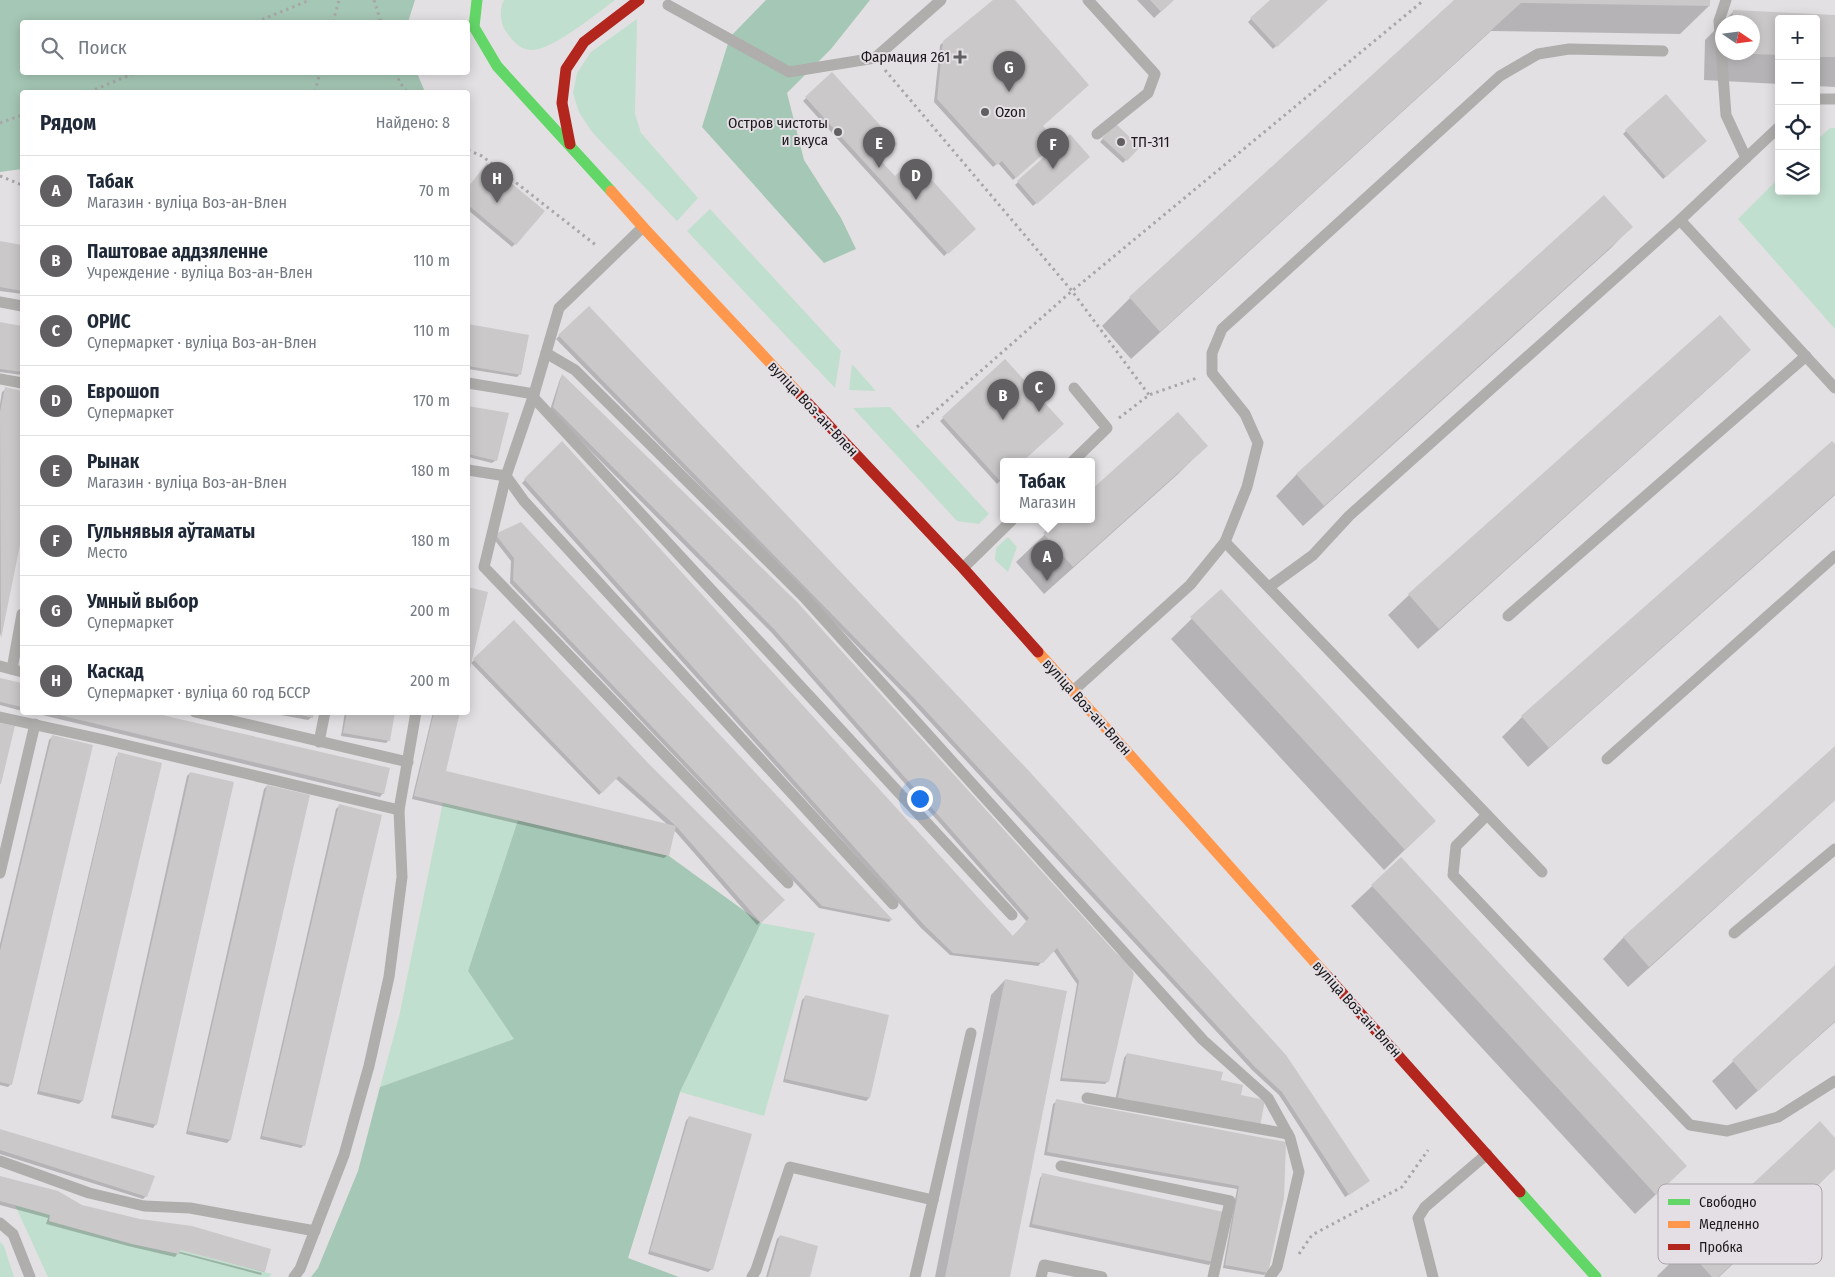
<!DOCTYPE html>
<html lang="ru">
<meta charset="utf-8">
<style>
body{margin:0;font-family:"Fira Sans Condensed",sans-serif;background:#f6f6f7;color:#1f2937}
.controls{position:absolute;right:15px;top:15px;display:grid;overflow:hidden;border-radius:5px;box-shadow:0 2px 12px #0003}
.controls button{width:45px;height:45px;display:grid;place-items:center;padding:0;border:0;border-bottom:1px solid #e0e1e3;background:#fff;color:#1f2937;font:25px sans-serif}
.compass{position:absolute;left:1715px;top:15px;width:45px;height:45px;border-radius:50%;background:#fff;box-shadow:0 2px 12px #0003;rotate:103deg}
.you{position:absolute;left:919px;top:798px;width:18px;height:18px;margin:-12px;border:4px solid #fff;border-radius:50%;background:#1a73e8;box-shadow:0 0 0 8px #1a73e833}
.badge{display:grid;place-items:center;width:32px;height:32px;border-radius:50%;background:#615f61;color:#fff;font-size:16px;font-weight:700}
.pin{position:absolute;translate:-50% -41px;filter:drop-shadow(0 1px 2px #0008)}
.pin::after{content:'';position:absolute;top:26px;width:18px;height:15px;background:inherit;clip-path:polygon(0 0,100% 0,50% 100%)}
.popup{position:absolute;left:1000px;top:458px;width:95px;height:65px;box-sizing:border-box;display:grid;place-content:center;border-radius:5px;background:#fff;filter:drop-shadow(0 1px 4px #0005);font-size:16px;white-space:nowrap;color:#747a83}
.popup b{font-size:19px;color:#1f2937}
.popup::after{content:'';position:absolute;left:50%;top:100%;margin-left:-10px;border:10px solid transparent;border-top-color:#fff}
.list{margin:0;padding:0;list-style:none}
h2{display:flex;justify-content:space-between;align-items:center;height:65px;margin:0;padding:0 20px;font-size:21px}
h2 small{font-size:16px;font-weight:400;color:#747a83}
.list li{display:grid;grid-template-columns:32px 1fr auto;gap:15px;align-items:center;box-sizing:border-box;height:70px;padding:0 20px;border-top:1px solid #e0e1e3}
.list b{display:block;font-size:19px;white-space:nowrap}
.list p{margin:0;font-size:16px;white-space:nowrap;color:#747a83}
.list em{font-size:16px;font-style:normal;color:#747a83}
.icon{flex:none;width:28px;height:28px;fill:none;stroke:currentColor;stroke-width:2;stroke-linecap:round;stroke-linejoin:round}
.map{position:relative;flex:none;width:1835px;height:1277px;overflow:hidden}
.search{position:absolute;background:#fff;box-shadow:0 2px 12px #0003;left:20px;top:20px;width:450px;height:55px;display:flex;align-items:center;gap:12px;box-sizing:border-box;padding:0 18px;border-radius:5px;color:#747a83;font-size:19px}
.panel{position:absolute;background:#fff;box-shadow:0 2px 12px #0003;left:20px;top:90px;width:450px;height:625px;border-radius:5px}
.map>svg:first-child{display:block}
.green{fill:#c0dfce}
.forest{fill:#a5c7b5}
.shadow{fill:#0003;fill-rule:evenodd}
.building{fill:#cac8c9}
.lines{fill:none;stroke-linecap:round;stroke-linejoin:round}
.path{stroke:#a8a7a8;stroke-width:3;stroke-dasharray:2.5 4;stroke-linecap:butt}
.lane{stroke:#afaead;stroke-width:11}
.fast{stroke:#63d668;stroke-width:11}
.slow{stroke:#ff974d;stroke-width:11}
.jam{stroke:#b3261e;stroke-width:11}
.poi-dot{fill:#615f61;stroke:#e4dfe4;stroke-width:2}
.labels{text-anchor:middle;stroke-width:4;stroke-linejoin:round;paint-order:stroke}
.poi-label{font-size:15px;fill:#1b191b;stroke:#e4dfe4;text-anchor:end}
.street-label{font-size:15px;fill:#1b191b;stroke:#e4dfe4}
.key{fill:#e4dfe4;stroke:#a8a4a8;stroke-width:1}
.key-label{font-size:14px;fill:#1b191b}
</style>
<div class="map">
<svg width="1835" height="1277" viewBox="0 0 1835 1277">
<rect width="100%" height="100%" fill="#e3e0e3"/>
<g class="green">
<path d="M504 0H615C597 13 552 51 531 50 520 50 513 41 507 33 500 25 499 9 504 0Z"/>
<polygon points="637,19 635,114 641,133 698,198 677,221 592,132 579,112 573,93 577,73 591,52"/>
<polygon points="1830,128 1835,128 1835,329 1738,219 1779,178 1779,191 1816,191 1816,141"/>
<polygon points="710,209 841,351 835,388 687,231"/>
<polygon points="852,364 876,391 849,390"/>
<polygon points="890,407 989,514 979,524 957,521 853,408"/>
<polygon points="1008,537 1017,547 1008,572 995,560 996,548"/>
<polygon points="443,802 518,820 468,971 515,1039 380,1087 399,1017"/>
<polygon points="761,923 815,933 764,1116 680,1092"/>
<polygon points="15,1205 50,1215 49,1221 132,1244 179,1254 180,1250 272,1274 269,1277 48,1277"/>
<polygon points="0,1242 4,1246 14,1277 0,1277"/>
</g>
<g class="forest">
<polygon points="0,0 415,0 408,22 22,22 22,72 417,73 425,92 22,92 22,169 0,172"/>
<polygon points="766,0 870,0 831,49 787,93 804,160 841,218 856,249 824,263 702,127 730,37"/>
<polygon points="518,820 669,856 761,923 680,1092 628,1258 679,1277 311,1277 318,1268 358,1171 380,1087 514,1039 468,971"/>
</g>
<g class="shadow">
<polygon points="995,0 1013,0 1041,126 1052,145 1013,180 998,163 993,167 934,102 940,45"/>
<polygon points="1137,0 1173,0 1154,18"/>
<polygon points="1271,0 1326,0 1273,49 1248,22"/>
<polygon points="1456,0 1709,0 1709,6 1680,34 1491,31 1131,359 1102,326 1130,298"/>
<path d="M1733 12 1835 16V87L1816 86V19H1779V84L1704 80 1705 40ZM1722 22H1752V52H1722Z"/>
<polygon points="832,74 879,160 895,178 974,229 944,256 803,101"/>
<polygon points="1115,125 1138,147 1123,163 1100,142"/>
<polygon points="1626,131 1705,141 1663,179 1623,134"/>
<polygon points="1070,136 1085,160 1033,206 1015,185"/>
<polygon points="484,168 515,244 512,247 468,210 468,188"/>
<polygon points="1604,197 1631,227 1611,248 1303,526 1276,496 1296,475"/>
<polygon points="0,242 22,246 22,294 0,291"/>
<polygon points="589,307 1365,1184 1345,1197 1279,1095 1252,1070 909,699 556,339"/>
<polygon points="0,323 22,327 22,375 0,372"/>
<polygon points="468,326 528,336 520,374 517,377 468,369"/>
<polygon points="1750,350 1729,370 1418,649 1388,615 1409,595"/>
<polygon points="1005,361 1062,424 1021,462 1003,462 1003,478 997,484 940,421"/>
<polygon points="562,376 1132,974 1108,1081 1105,1084 1060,1081 1077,984 1053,950 1038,966 950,955 921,928 522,483 562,443 1012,937 1027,922 771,632 550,410 560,379"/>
<polygon points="6,389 22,392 22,529 0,637 0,404 2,392"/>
<polygon points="468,407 507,414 496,460 492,463 468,457"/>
<polygon points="1178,414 1206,446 1178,474 1044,594 1016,562 1060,520 1091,520 1091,492"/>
<polygon points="1835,446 1835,495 1528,767 1502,737 1522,717"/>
<polygon points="521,524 891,920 889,922 819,908 510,583 511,561 493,538"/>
<polygon points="468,589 487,593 468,675"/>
<polygon points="1221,590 1414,841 1384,870 1171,639"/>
<polygon points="514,622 647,763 783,900 757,925 674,830 668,855 664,858 412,799 433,712 459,712 444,772 669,826 615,778 599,795 471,663"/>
<polygon points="0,680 22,685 22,711 0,705"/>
<polygon points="30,712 143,712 383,793 380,797"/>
<polygon points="264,712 312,712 312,717 308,720"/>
<polygon points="345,712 394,712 389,740 386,743 341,736"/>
<polygon points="52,737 11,1084 8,1087 0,1085 0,944 49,740"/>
<polygon points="1835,748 1835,800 1628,987 1603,959 1623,938"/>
<polygon points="119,754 82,1101 79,1104 37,1094 116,757"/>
<polygon points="190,773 156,1124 153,1128 111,1118 187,776"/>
<polygon points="267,786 308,795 230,1140 227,1143 186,1134 264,789"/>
<polygon points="339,806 304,1145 301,1148 260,1139 336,809"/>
<polygon points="1401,859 1664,1187 1635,1214 1351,906"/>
<polygon points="1835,967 1835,1022 1736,1110 1712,1081"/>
<polygon points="1005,980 1009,1277 935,1277 991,995"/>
<polygon points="805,997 869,1098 866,1101 783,1082 802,1000"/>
<polygon points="1127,1054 1220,1081 1115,1101 1124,1058"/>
<polygon points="1057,1101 1283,1198 1267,1272 1264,1275 1223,1268 1237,1189 1044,1155 1053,1104"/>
<polygon points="689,1117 712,1269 708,1272 648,1254 686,1121"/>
<polygon points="1820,1123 1835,1140 1835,1168 1820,1183 1719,1277 1658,1277 1657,1276 1686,1248"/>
<polygon points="0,1130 146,1196 143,1199 0,1154"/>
<polygon points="1043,1175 1212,1262 1209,1265 1029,1227 1040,1178"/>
<polygon points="0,1178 81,1206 269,1250 264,1272 174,1247 173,1250 262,1273 261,1275 178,1253 175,1257 128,1246 46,1224 48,1218 0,1205"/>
<polygon points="780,1236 808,1277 766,1277 777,1239"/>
</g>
<g class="building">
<polygon points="993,0 1015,0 1089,85 1043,126 1057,142 1016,178 1002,161 997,165 937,99 943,41"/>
<polygon points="1150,0 1174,0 1161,12"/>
<polygon points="1270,0 1328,0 1277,47 1250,18"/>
<polygon points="1454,0 1710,0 1710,6 1521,3 1160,332 1129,297"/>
<polygon points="1733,10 1835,15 1835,57 1816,57 1816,19 1779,19 1779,55 1752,54 1752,22 1732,22"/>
<polygon points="832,72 897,144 880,160 895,176 913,159 976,229 948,254 805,97"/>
<polygon points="1666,94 1707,141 1666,177 1625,130"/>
<polygon points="1115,123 1140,147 1127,161 1102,138"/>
<polygon points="1070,134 1090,157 1037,204 1017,181"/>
<polygon points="487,163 545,211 516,245 468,205 468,187"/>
<polygon points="1604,195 1633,227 1324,506 1296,474"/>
<polygon points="0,241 22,245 22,291 0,287"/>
<polygon points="589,306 1029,771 1286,1055 1370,1181 1349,1195 1282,1092 1255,1067 912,696 558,335"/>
<polygon points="1720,315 1751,350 1439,629 1408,594"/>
<polygon points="0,322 22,326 22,372 0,369"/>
<polygon points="468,324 529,335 521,375 468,366"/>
<polygon points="1005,359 1064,424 1022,462 1003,462 1003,480 1001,482 942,417"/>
<polygon points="562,374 797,602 1116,953 1128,962 1134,974 1109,1082 1062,1078 1079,981 1057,948 1043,963 953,953 924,925 524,479 562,441 1013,936 1029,918 774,629 553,407"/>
<polygon points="5,387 22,391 22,535 1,639 0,412"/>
<polygon points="468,406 509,413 497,461 468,454"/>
<polygon points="1178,412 1208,446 1073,567 1043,533 1058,520 1091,520 1091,490"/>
<polygon points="1832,441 1835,444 1835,494 1549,748 1521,716"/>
<polygon points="521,522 893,920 822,906 513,580 514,558 495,534"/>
<polygon points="468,587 488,592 468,677"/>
<polygon points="1221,589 1436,821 1405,850 1190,617"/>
<polygon points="514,620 647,762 785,900 761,923 676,826 669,856 414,796 434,712 460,712 446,771 676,826 619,776 602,793 473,659"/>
<polygon points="0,678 22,683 22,707 0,702"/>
<polygon points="47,712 149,712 390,768 384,794"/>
<polygon points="289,712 314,712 313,718"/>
<polygon points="347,712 395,712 390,741 343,733"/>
<polygon points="0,723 15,726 1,784 0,784"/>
<polygon points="52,735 93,745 12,1085 0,1082 0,951"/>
<polygon points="1835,746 1835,800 1649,967 1623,937"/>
<polygon points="118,752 162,763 83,1101 39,1091"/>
<polygon points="190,772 234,782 157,1125 113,1115"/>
<polygon points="267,785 310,795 231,1140 188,1131"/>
<polygon points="339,804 382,815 305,1146 262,1136"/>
<polygon points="1401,857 1687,1166 1656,1195 1371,885"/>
<polygon points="1835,965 1835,1021 1758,1091 1732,1060"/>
<polygon points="1005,979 1067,991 1010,1277 945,1277"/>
<polygon points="805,995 889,1015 870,1098 785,1079"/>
<polygon points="1127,1053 1223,1072 1221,1080 1243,1085 1241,1095 1265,1100 1260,1126 1118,1098"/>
<polygon points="1056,1099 1286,1142 1284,1198 1268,1273 1225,1265 1239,1186 1047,1152"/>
<polygon points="689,1116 752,1134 713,1270 650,1251"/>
<polygon points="1820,1121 1835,1138 1835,1169 1718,1277 1712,1277 1685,1247"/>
<polygon points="0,1129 155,1176 147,1197 0,1150"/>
<polygon points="1042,1173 1224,1212 1213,1262 1032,1224"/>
<polygon points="0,1176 58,1191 82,1205 140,1219 192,1226 271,1249 265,1272 180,1250 179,1254 132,1244 49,1221 50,1215 0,1201"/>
<polygon points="780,1235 818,1246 810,1277 768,1277"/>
</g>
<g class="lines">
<g class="path">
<polyline points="374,0 381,22"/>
<polyline points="256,22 310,0"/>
<polyline points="333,22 339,0"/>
<polyline points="885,70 1072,291 1149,395"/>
<polyline points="397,72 399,81 407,92"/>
<polyline points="89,92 137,72"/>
<polyline points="315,92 320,72"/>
<polyline points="0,123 22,115"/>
<polyline points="468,150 482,156 597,246"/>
<polyline points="0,176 22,185"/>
<polyline points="1119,418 1149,395 1197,378"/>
<polyline points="917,427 1072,291 1424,0"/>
<polyline points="1299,1254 1312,1235 1402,1187 1428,1150"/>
</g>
<g class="lane">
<polyline points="1088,0 1155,74 1148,93 1097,134"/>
<polyline points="1726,0 1719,21 1726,115 1746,158"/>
<polyline points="668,5 789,72 875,58 941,0"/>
<polyline points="1816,99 1835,99"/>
<polyline points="1680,220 1835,388"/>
<polyline points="0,302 22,306"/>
<polyline points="546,353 575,370 804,597 1203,1040 1268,1098 1290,1138 1299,1172 1277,1267 1270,1277"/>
<polyline points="0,379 22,383"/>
<polyline points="468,383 534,394"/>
<polyline points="533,397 1012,915"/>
<polyline points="1072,462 1107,428 1074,388"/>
<polyline points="468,470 506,476 534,394 559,308 643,227"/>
<polyline points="506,476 524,501 893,904"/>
<polyline points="506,476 484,567 788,883"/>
<polyline points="1225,542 1542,872"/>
<polyline points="963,568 1012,520"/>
<polyline points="1269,587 1313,555 1349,516 1680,220 1779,127"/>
<polyline points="1508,616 1806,356"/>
<polyline points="0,666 22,672"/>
<polyline points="12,669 22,614"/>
<polyline points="1073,691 1190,585 1225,542 1247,487 1258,443 1245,414 1212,373 1212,353 1222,329 1500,76 1538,54 1569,49 1663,51"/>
<polyline points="195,712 408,762"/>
<polyline points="0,717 105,740 399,810 416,712"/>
<polyline points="319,742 325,712"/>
<polyline points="1607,759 1835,556"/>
<polyline points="1487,815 1456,846 1453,875 1690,1125 1727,1131 1778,1117 1835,1081"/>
<polyline points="0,873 35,724"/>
<polyline points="1734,933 1835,849"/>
<polyline points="1087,1098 1288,1134"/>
<polyline points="0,1161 89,1193 144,1206 190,1208 315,1231"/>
<polyline points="1061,1166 1230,1201 1213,1277"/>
<polyline points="933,1200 971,1033"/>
<polyline points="0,1223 13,1234 30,1277"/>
<polyline points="294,1277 300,1269 344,1155 369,1066 389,977 402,877 399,810"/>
<polyline points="752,1277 756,1270 790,1167 933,1200 915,1277"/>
<polyline points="1041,1277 1044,1265 1102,1277"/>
<polyline points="1433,1277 1418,1218 1425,1207 1487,1154"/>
</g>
<g class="fast">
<polyline points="477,0 474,27 497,66 611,191"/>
<polyline points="1520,1192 1596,1277"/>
</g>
<g class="slow">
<polyline points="611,191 643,227 801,396"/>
<polyline points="1038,652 1327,976"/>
</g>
<g class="jam">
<polyline points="570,144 562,103 566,69 584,42 639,0"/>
<polyline points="801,396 963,568 1038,652"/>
<polyline points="1327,976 1520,1192"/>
</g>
</g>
<g class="poi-dot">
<path d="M957.5 49.5h5v5h5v5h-5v5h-5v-5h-5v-5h5z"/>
<circle cx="985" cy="112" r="5"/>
<circle cx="838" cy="132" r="5"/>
<circle cx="1121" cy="142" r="5"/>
</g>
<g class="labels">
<g class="poi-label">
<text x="950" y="62">Фармация 261</text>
<text x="995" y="117" text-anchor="start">Ozon</text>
<text x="828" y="128">Остров чистоты<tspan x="828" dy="17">и вкуса</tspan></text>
<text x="1131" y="147" text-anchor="start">ТП-311</text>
</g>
<g class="street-label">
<text transform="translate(813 409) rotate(47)" y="5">вуліца Воз-ан-Влен</text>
<text transform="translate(1087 707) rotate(48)" y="5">вуліца Воз-ан-Влен</text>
<text transform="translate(1357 1009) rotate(48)" y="5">вуліца Воз-ан-Влен</text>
</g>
</g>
<rect x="1658" y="1184" width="164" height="80" rx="8" class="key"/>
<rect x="1668" y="1199" width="22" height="6" fill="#63d668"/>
<rect x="1668" y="1221" width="22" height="7" fill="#ff974d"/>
<rect x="1668" y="1244" width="22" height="6" fill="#b3261e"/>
<g class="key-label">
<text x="1699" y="1207">Свободно</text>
<text x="1699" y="1229">Медленно</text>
<text x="1699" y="1252">Пробка</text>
</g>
</svg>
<div class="controls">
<button>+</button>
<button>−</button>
<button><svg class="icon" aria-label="locate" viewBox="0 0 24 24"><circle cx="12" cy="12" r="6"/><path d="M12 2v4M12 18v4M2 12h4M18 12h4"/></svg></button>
<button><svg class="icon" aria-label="layers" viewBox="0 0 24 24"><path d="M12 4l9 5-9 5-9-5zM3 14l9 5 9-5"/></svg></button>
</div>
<svg class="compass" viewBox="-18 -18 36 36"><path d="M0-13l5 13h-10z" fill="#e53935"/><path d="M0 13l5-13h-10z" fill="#747a83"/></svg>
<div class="you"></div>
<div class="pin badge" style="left:1047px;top:581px">A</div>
<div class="popup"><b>Табак</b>Магазин</div>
<div class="pin badge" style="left:1003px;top:420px">B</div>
<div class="pin badge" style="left:1039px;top:412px">C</div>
<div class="pin badge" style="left:916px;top:200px">D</div>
<div class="pin badge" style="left:879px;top:168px">E</div>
<div class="pin badge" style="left:1053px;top:169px">F</div>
<div class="pin badge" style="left:1009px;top:92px">G</div>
<div class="pin badge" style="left:497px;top:203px">H</div>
<div class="search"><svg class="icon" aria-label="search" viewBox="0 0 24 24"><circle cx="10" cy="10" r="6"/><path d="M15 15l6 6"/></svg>Поиск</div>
<section class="panel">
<h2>Рядом<small>Найдено: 8</small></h2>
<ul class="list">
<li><span class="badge">A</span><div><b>Табак</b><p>Магазин · вуліца Воз-ан-Влен</p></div><em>70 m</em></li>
<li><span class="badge">B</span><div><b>Паштовае аддзяленне</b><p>Учреждение · вуліца Воз-ан-Влен</p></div><em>110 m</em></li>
<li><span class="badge">C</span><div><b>ОРИС</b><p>Супермаркет · вуліца Воз-ан-Влен</p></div><em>110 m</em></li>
<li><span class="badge">D</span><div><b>Еврошоп</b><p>Супермаркет</p></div><em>170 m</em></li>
<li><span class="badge">E</span><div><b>Рынак</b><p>Магазин · вуліца Воз-ан-Влен</p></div><em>180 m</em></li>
<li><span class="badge">F</span><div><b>Гульнявыя аўтаматы</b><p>Место</p></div><em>180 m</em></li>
<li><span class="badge">G</span><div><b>Умный выбор</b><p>Супермаркет</p></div><em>200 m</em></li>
<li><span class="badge">H</span><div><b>Каскад</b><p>Супермаркет · вуліца 60 год БССР</p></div><em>200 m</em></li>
</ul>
</section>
</div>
